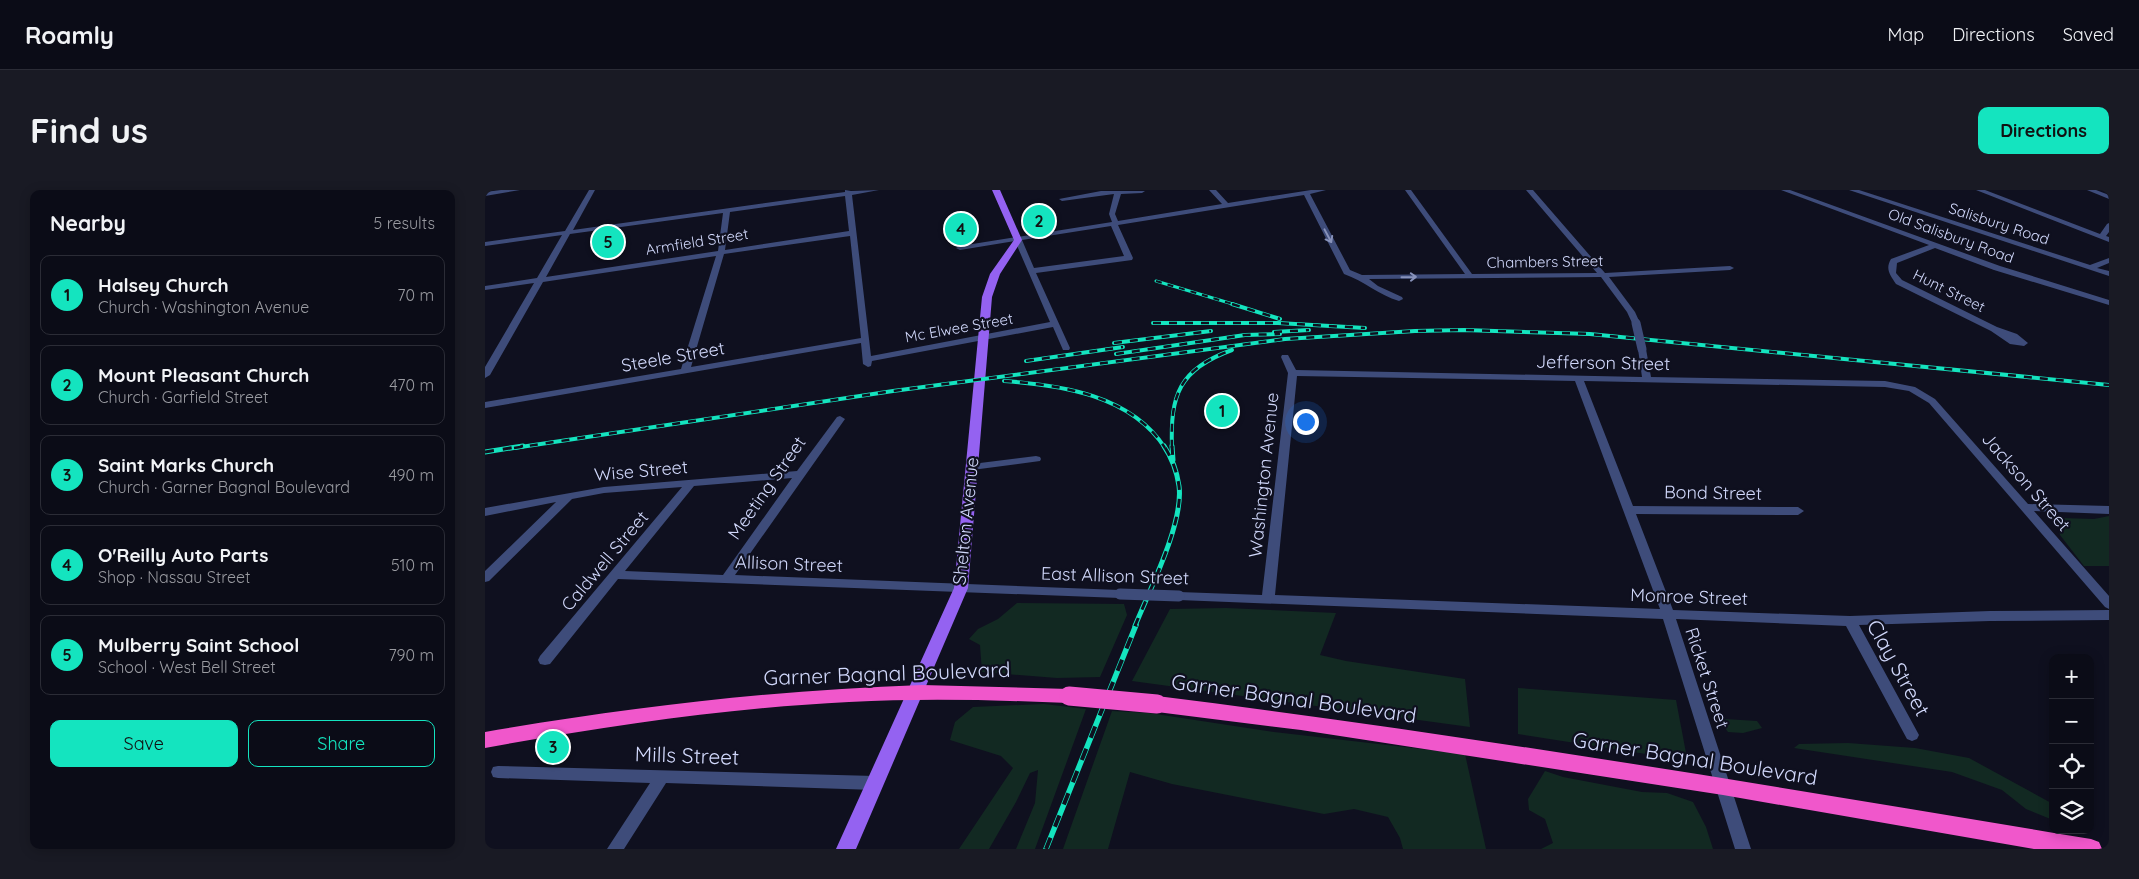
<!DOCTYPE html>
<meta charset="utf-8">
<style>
body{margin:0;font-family:Quicksand,sans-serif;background:#191a24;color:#f1f3f6}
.controls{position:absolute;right:15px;bottom:15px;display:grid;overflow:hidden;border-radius:10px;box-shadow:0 2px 12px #0003}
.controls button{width:45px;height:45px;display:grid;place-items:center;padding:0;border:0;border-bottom:1px solid #2b2c36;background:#0b0c17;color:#f1f3f6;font:25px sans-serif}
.you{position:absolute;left:820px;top:231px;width:18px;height:18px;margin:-12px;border:4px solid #fff;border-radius:50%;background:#1a73e8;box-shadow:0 0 0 8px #1a73e833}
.badge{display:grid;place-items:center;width:32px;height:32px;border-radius:50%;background:#14e4bf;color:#111;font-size:16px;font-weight:700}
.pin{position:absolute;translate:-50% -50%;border:2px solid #fff;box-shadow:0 1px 5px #0006}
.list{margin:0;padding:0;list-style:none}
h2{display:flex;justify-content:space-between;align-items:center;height:65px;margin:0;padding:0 20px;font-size:21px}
h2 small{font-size:16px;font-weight:400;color:#9a9ba1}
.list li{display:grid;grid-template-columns:32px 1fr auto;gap:15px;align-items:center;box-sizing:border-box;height:80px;margin:0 10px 10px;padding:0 10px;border:1px solid #2b2c36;border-radius:10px}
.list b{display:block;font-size:19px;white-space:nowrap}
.list p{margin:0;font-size:16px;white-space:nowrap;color:#9a9ba1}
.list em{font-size:16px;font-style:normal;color:#9a9ba1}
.actions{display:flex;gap:10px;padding:15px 20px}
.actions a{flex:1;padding:11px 0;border:1px solid #14e4bf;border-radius:10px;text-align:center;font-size:18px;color:#14e4bf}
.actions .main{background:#14e4bf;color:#111}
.icon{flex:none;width:28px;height:28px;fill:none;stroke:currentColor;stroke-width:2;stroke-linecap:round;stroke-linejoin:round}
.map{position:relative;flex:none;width:1624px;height:659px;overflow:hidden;border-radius:10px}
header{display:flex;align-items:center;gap:30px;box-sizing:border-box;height:70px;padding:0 25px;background:#0b0c17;border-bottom:1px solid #2b2c36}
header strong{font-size:24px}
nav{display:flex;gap:28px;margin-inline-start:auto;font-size:18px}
.intro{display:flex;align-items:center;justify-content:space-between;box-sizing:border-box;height:120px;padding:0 30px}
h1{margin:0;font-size:35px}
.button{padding:12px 22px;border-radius:10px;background:#14e4bf;color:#111;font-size:18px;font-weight:700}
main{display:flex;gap:30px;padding:0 30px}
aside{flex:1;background:#0b0c17;border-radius:10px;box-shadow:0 2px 12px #0003}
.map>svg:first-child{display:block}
.green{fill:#122922}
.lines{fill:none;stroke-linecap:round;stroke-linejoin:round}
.minor{fill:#3e4c7a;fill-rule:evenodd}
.major{fill:#9462f1;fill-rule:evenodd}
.highway{fill:#f057cb;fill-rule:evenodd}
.rail-far3-casing{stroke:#14e4bf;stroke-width:3}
.rail-far2-casing{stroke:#14e4bf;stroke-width:4}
.rail-far1-casing{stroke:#14e4bf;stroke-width:5}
.rail-casing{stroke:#14e4bf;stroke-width:5.5}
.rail-far3{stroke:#0f101f;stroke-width:2;stroke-dasharray:6;stroke-linecap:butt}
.rail-far2{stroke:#0f101f;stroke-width:2.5;stroke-dasharray:8;stroke-linecap:butt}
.rail-far1{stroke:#0f101f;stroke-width:3;stroke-dasharray:9;stroke-linecap:butt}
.rail{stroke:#0f101f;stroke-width:4;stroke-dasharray:12;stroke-linecap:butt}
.minor-bridge-far1{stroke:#3e4c7a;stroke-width:9}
.minor-bridge{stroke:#3e4c7a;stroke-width:11}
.highway-bridge{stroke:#f057cb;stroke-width:19}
.oneway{stroke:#8892ba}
.labels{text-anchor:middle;stroke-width:4.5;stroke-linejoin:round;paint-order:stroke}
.far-street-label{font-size:15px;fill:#d1d8fb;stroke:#0f101f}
.street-label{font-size:18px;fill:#d1d8fb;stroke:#0f101f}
.near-street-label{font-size:21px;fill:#d1d8fb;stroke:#0f101f}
</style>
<header>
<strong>Roamly</strong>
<nav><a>Map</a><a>Directions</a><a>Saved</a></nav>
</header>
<div class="intro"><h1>Find us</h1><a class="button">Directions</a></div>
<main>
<aside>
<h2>Nearby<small>5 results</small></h2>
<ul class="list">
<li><span class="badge">1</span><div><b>Halsey Church</b><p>Church · Washington Avenue</p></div><em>70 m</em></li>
<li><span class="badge">2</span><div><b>Mount Pleasant Church</b><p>Church · Garfield Street</p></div><em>470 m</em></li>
<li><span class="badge">3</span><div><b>Saint Marks Church</b><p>Church · Garner Bagnal Boulevard</p></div><em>490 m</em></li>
<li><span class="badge">4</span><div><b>O'Reilly Auto Parts</b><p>Shop · Nassau Street</p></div><em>510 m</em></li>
<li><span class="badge">5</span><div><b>Mulberry Saint School</b><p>School · West Bell Street</p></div><em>790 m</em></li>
</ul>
<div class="actions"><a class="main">Save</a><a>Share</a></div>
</aside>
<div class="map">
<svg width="1624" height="659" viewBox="0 0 1624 659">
<rect width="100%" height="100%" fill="#0f101f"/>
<g class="green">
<polygon points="1624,326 1624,376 1599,376 1575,345 1572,334 1575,328 1609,329"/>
<polygon points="532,413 639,414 642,425 615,487 572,488 497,482 495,455 484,449 493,439 513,429"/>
<polygon points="741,418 851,423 835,465 861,471 980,489 985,537 647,491 685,419"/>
<polygon points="1033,498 1191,510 1201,563 1161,564 1033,544"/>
<polygon points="559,514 601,519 550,659 531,659 550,613 553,580 545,583 531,612 504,659 474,659 528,578 516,566 465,550 470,532 488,517"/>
<polygon points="627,521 664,523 789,542 980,564 1001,659 918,659 915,648 903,627 869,619 839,624 687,594 645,582 623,659 578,659"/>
<polygon points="1240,529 1272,531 1277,538 1258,543 1243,542 1238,535"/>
<polygon points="1363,553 1430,558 1484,568 1568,614 1568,630 1541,619 1517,600 1467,582 1309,558 1314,554"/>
<polygon points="1060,581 1078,587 1157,602 1182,603 1208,612 1221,637 1228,659 1056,659 1068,653 1060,629 1044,620 1043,609"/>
</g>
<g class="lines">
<g class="minor">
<polygon points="16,0 35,0 0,6 0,2"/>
<path d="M104 0H110L88 40 360 2V0L366 1 394 0 367 5 386 166 565 132 530 51 475 60 471 58 475 56 627 32 624 24 629 4 577 11 574 9 616 1H660L657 3 636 4 630 24 633 31 737 14 724 0H731L743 13 826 0H841L825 4 865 80 877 85 980 84 920 0H926L987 84 1112 83 1041 0H1048L1120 83 1245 76 1249 78 1245 80 1124 87 1150 122 1155 133 1151 136 1148 135 1142 122 1116 87 884 89 893 96 917 107 918 109 914 111C894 105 879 91 859 84L819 5 633 35 648 68 647 70 551 83 585 158 584 160H578L568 137 387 171 386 176 383 177 378 174 376 153 0 218V212L196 179 231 66 58 92 5 185 0 188V177L49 93 0 100V96L52 88 77 45 0 56V52L80 41ZM360 6 364 41 240 60 245 22ZM238 23 233 61 61 87 85 44ZM626 36 639 66 549 78 537 50ZM365 46 376 148 206 177 239 64Z"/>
<path d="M1296 0H1305L1515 76 1624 110V115L1509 80 1450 58 1412 73 1411 83 1417 90 1512 137 1532 144 1543 153 1539 156 1525 154 1506 141 1411 94C1405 85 1400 79 1406 69L1444 55Z"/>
<polygon points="1364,0 1374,0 1605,75 1624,68 1624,73 1612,78 1624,81 1624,86"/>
<polygon points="1491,0 1500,0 1615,44 1622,34 1624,33 1624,42 1621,46 1624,47 1624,52"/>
<polygon points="1602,0 1611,0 1624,5 1624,9"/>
<path d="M1157 156 1161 159 1166 187 1400 191 1430 197 1450 209 1543 314 1624 316V324L1549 321 1624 406V419L1620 417 1444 213 1424 201 1400 197 1099 191 1148 316 1313 317 1319 321 1313 325 1151 324 1188 420 1365 426 1505 421 1624 420V430L1505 431 1374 435 1434 545 1432 549 1427 551 1422 549 1361 436 1191 429 1266 659H1250L1178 429 694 410 690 409 688 406 690 403 694 402 777 405 803 183 796 167 797 165H803L811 180 1157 187 1153 159ZM812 186 1090 191 1175 419 790 405Z"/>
<path d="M355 226 360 229 250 385 635 400 639 401 641 404 639 407 635 408 133 389 65 474 60 475 55 474 53 470 55 466 197 297 119 303 87 309 4 391 0 392V381L71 312 0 326V318L119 297 312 281 352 227ZM307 288 238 385 140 381 209 296Z"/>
<polygon points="551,266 555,267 556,269 555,271 487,280 482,277 487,274"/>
<polygon points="13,576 390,586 395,588 398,593 395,598 390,600 181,593 139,659 122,659 165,593 13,588 8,587 6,582 8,577"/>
</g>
<polygon class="major" points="507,0 515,0 537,50 515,84 507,107 483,398 371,659 351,659 469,398 497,107 505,84 529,50"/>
<g class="highway">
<path d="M437 495 584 499 590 501 593 506 590 511 584 513C511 510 438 508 364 512 242 518 121 536 0 558V542C145 517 290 500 437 495Z"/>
<path d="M672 506C985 545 1295 597 1606 649L1614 652 1617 659H1549L1238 605 816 540 672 522 665 519 663 514 665 509Z"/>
</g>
<g class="rail-far3-casing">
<polyline id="rail-far3" points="671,91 751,115"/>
</g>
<g class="rail-far2-casing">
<g id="rail-far2">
<polyline points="747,114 795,129"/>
<polyline points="668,133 793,133 880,138"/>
<polyline points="789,142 824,140"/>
<polyline points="629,153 726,141"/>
<polyline points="631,164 760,145 795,144"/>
<polyline points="541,171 638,157"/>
<path d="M519 191C576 195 646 205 680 258"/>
<polyline points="29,258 408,201 800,149 930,141 979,140 1105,144 1624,195"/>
<path d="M687 258C685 205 694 179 747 160"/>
</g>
</g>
<g class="rail-far1-casing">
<g id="rail-far1">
<polyline points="687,256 688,270"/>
<polyline points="0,262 38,256"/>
<path d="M650 436C664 401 699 333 694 296 692 282 687 268 679 256"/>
</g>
</g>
<g class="rail-casing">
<polyline id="rail" points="561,659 651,435"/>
</g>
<use href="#rail-far3" class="rail-far3"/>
<use href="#rail-far2" class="rail-far2"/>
<use href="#rail-far1" class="rail-far1"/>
<use href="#rail" class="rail"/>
<polyline class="minor-bridge-far1" points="1151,133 1157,159"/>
<polyline class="minor-bridge" points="635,404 694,406"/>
<polyline class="highway-bridge" points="584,506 672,514"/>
</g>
<defs><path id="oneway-shaft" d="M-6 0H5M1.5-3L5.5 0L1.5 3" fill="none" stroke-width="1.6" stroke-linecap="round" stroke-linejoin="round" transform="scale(1.25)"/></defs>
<g class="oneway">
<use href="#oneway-shaft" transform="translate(843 46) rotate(62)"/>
<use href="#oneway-shaft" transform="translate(924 87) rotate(-1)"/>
</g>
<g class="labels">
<g class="far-street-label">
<text transform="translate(1514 34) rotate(18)" y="5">Salisbury Road</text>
<text transform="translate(1466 46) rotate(20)" y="5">Old Salisbury Road</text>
<text transform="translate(212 52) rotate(-9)" y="5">Armfield Street</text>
<text transform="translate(1060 72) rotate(-1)" y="5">Chambers Street</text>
<text transform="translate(1464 101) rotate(26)" y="5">Hunt Street</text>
<text transform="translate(474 138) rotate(-10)" y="5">Mc Elwee Street</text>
</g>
<g class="street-label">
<text transform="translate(188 167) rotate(-10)" y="6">Steele Street</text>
<text transform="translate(1118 173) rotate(1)" y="6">Jefferson Street</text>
<text transform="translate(156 281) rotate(-5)" y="6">Wise Street</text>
<text transform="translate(779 285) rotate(-84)" y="6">Washington Avenue</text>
<text transform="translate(1541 292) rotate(49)" y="6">Jackson Street</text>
<text transform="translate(282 298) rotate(-55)" y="6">Meeting Street</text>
<text transform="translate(1228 303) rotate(1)" y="6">Bond Street</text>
<text transform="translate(481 331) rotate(-84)" y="6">Shelton Avenue</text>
<text transform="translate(120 371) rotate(-50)" y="6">Caldwell Street</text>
<text transform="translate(304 374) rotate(2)" y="6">Allison Street</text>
<text transform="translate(630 386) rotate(2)" y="6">East Allison Street</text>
<text transform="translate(1204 407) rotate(2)" y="6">Monroe Street</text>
<text transform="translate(1222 488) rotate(72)" y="6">Ricket Street</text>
</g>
<g class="near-street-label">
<text transform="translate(1413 478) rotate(61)" y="7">Clay Street</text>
<text transform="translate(402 484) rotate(-2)" y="7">Garner Bagnal Boulevard</text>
<text transform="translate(809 509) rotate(8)" y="7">Garner Bagnal Boulevard</text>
<text transform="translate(202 566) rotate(2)" y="7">Mills Street</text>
<text transform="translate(1210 569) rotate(9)" y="7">Garner Bagnal Boulevard</text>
</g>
</g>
</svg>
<div class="controls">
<button>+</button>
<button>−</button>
<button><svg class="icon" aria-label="locate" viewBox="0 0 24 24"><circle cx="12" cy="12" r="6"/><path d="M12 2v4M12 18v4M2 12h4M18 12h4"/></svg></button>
<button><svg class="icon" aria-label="layers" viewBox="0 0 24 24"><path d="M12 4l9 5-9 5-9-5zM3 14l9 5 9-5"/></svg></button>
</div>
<div class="you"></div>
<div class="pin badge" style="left:737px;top:221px">1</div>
<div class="pin badge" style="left:554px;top:31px">2</div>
<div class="pin badge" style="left:68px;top:557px">3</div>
<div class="pin badge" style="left:476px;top:39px">4</div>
<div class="pin badge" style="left:123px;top:52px">5</div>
</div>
</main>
